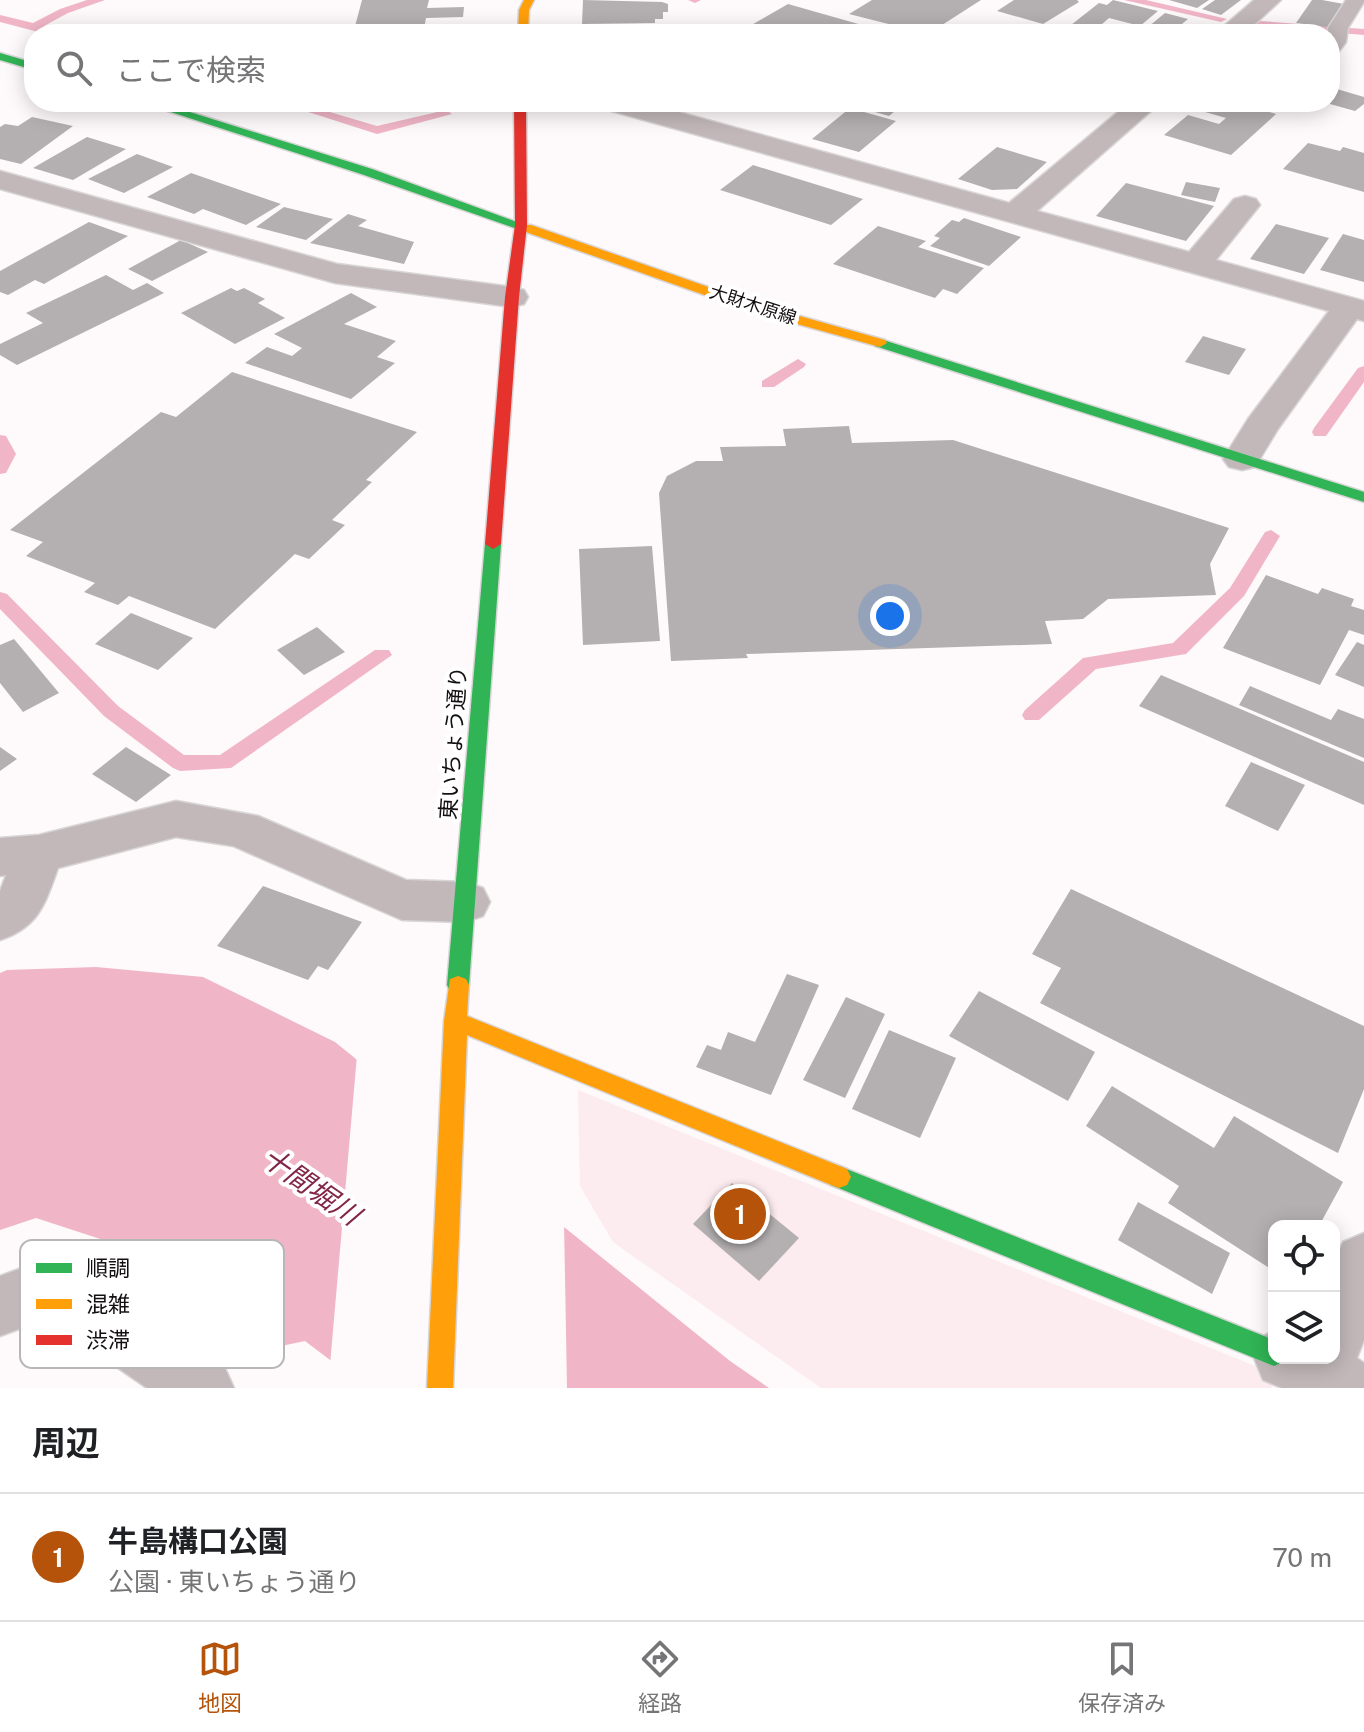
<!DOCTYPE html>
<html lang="ja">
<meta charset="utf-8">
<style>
body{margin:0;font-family:"Public Sans","Noto Sans JP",sans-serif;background:#f2f2f2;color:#202124}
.controls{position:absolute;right:24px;bottom:24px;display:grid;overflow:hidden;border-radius:16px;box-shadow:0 4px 20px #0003}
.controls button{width:72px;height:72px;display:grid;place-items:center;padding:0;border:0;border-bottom:2px solid #e0e0e0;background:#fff;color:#202124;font:40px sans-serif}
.you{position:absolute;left:890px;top:616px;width:28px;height:28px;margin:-20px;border:6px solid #fff;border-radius:50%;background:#1a73e8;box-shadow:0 0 0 12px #1a73e833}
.badge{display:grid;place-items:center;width:52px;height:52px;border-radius:50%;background:#b45309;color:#fff;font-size:26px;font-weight:700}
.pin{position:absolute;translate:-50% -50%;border:4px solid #fff;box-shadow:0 2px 8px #0006}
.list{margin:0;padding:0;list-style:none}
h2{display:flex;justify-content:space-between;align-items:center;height:104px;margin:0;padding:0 32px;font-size:34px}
h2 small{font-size:26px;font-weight:400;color:#757577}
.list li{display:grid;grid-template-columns:52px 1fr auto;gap:24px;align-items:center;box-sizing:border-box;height:128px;padding:0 32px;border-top:2px solid #e0e0e0}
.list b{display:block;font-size:30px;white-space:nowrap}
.list p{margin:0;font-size:26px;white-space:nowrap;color:#757577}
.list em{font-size:26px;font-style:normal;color:#757577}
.icon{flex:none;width:44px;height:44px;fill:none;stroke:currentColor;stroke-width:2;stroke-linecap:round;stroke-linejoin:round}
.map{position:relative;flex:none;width:1364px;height:1388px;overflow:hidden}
.search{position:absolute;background:#fff;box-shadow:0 4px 20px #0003;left:24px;right:24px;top:24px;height:88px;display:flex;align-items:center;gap:20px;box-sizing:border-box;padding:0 28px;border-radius:32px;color:#757577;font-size:30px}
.sheet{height:232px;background:#fff}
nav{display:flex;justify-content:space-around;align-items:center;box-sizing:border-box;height:112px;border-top:2px solid #e0e0e0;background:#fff;font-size:22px;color:#757577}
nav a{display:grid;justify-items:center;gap:4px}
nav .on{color:#b45309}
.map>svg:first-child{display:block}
.green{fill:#fcebef}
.water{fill:#f0b6c7}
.pier{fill:#fef9fa}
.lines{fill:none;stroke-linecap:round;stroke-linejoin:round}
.stream{fill:#f0b6c7;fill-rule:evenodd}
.building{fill:#b4afb0}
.lane-casing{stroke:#d8d5d6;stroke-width:3}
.street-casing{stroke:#d8d5d6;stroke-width:3}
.fast-casing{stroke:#d8d5d6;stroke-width:3}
.slow-casing{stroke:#d8d5d6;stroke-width:3}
.jam-casing{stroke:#d8d5d6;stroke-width:3}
.lane{fill:#c2b8ba;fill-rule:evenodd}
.street{fill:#c2b8ba;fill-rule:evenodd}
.fast{fill:#30b455;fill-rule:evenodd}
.slow{fill:#ff9f0a;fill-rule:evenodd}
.jam{fill:#e5322d;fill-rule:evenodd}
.labels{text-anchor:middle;stroke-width:8;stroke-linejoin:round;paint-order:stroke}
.far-street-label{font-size:18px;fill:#141011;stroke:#fff}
.street-label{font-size:22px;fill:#141011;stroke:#fff}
.near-water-label{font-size:28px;font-style:italic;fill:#822648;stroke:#fff}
.key{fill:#fff;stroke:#b8b7b8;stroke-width:2}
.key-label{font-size:22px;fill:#141011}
</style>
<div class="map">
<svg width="1364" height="1388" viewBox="0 0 1364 1388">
<rect width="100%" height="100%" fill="#fef9fa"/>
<polygon class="green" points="578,1090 1277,1375 1272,1388 821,1388 613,1242 580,1186"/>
<polygon class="water" points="96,967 203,977 335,1042 730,1361 769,1388 367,1388 305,1341 244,1354 134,1250 36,1218 0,1230 0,973 7,970"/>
<polygon class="pier" points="357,1055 564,1222 567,1388 360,1388 330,1365"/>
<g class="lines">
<g class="stream">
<polygon points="87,0 105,0 68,13 44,26 65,34 46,34 0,22 0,15 33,23 60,9"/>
<polygon points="688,0 701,0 695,3"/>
<polygon points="1124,0 1146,0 1227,19 1221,22"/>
<polygon points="1261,21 1364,29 1364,35 1257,26 1255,24"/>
<polygon points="277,102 296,102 377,126 446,110 452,114 377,134"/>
<polygon points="798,359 806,364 804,367 774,387 762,387 762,381"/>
<polygon points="1364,366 1364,382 1326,436 1314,436 1312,432 1314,428 1358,368"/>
<polygon points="0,435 6,436 16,454 6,473 0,474"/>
<polygon points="1271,530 1280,536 1244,596 1186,654 1096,669 1039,720 1025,720 1022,715 1025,710 1083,658 1173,643 1230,588 1265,532"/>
<polygon points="0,592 7,594 118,706 184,755 220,755 375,650 389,650 392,655 231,768 180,771 173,768 104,716 0,609"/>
</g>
</g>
<g class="building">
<polygon points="362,0 429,0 427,8 464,7 463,17 426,18 423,34 353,34"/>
<polygon points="583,0 662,2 668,4 668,12 663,12 663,19 655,19 655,23 582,24"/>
<polygon points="872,0 981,0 928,34 849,14"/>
<polygon points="1014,0 1077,0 1079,2 1043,24 997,11"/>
<polygon points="1113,0 1158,11 1140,26 1109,18 1094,31 1071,25 1099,3 1107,5"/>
<polygon points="1169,0 1209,0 1197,8"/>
<polygon points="1215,0 1241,0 1221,15 1202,9"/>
<polygon points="1312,0 1322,0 1344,4 1328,27 1296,23"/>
<polygon points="788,4 890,33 890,34 736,34"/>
<polygon points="1165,13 1188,19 1171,33 1148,27"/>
<polygon points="1263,27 1313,32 1313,34 1255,34"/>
<polygon points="1330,87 1364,97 1364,104 1355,111 1330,104"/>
<polygon points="373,102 448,102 448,105 440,108 400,110 400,107 372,107"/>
<polygon points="859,102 906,102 889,116 854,106"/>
<polygon points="1070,102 1115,102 1103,112"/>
<polygon points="1207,102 1235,102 1276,114 1231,155 1164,135 1188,115 1219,124 1226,118 1198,110"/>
<polygon points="850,108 896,121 859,152 812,139"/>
<polygon points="32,117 73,126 21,164 0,159 0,127 5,124 18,126"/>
<polygon points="87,137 126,149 73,180 33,168"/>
<polygon points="1308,143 1340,151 1343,147 1364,153 1364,192 1283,169"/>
<polygon points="997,147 1047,162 1017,189 992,190 958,179"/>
<polygon points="137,154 173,167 124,193 88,179"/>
<polygon points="753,165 863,199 831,225 720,190"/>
<polygon points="191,173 281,204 246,225 203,209 194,214 147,197"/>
<polygon points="1186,182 1220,188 1215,202 1181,195"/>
<polygon points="1126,183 1214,206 1186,241 1096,216"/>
<polygon points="284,207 333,219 306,240 256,227"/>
<polygon points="348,214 367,220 358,226 414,242 404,264 310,243"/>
<polygon points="964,218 1021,237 989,266 930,246 940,238 934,236 952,220 959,222"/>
<polygon points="89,222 128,236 44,284 35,280 8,295 0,292 0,271"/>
<polygon points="1276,224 1329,238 1304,274 1250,259"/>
<polygon points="878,226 926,241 918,247 984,268 957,294 943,289 935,298 833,264"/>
<polygon points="1343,234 1364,240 1364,282 1320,270"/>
<polygon points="181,240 208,252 152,281 128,269"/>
<polygon points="106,275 133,290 147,283 164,293 17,365 0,355 0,344 43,323 26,313"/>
<polygon points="231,288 237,291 244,288 265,299 258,303 285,318 235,344 181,313"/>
<polygon points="351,293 377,307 344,324 396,341 377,357 395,363 351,399 245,363 267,347 292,356 302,348 274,334"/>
<polygon points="1203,336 1246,349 1229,375 1185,362"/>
<polygon points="232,372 417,432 366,480 372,482 332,520 345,525 309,559 295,554 215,629 129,596 118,605 84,592 95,583 26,556 43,542 10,530 161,412 176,417"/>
<polygon points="849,426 852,443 953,440 1229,528 1210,564 1216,595 1108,599 1083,619 1045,621 1052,644 746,654 748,658 671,661 659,493 667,476 696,461 723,461 720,447 786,446 783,429"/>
<polygon points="652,546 660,641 583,645 579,549"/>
<polygon points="1266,575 1318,594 1322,588 1354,599 1351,606 1364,610 1364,635 1349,630 1320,685 1223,648"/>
<polygon points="131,613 193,638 158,670 95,644"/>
<polygon points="317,627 345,652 304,675 277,650"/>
<polygon points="14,639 59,693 23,712 0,683 0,645"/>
<polygon points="1357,642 1364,645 1364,687 1335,675"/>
<polygon points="1161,675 1364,762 1364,805 1139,706"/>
<polygon points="1250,686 1331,720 1338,709 1364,719 1364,758 1239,705"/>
<polygon points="0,747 17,759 0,771"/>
<polygon points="126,747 171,775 136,802 92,774"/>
<polygon points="1251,762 1305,785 1278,831 1225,806"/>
<polygon points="263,886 362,922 328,970 318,966 308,980 217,946"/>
<polygon points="1071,889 1364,1026 1364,1089 1338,1153 1040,1003 1061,968 1032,954"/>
<polygon points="787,974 819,985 771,1095 696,1067 707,1045 721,1050 728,1032 755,1042"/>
<polygon points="979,991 1095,1052 1068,1101 949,1036"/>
<polygon points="846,997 885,1014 845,1098 803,1080"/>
<polygon points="889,1030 956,1058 920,1138 852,1109"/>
<polygon points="1112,1086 1214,1148 1234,1116 1343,1182 1319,1226 1274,1226 1274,1271 1168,1203 1179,1186 1086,1126"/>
<polygon points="732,1183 799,1238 759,1281 693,1224"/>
<polygon points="1138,1202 1230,1253 1212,1294 1118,1240"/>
</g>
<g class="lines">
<g class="lane-casing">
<polygon id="lane" points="1346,0 1364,0 1364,2 1348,28 1346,42 1337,54 1330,56 1328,28"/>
</g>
<g class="street-casing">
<g id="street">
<polygon points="1254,0 1281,0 1244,34 1215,34"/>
<polygon points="597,102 642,102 1009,203 1130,102 1161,102 1037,211 1189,252 1234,199 1245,196 1256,199 1260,205 1216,260 1364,301 1364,321 1357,319 1278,429 1255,467 1242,470 1229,467 1223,459 1248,419 1329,311 601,108"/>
<polygon points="0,171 337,264 512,287 524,290 528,297 524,304 512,307 335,283 0,189"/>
<path d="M176 801 258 816 406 880 465 882 483 888 490 902 483 916 465 922 402 920 233 846 176 837 58 868C45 904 39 927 0 940V891L6 875 0 876V838L39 835Z"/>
<polygon points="1364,1233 1364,1340 1357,1358 1364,1363 1364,1388 1282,1388 1263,1380 1254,1358 1263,1336 1274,1331 1274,1358 1334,1358 1334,1262 1343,1242"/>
<polygon points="19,1269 81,1276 103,1285 224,1366 234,1388 147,1388 70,1335 19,1329 0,1336 0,1276"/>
</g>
</g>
<g class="fast-casing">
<g id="fast">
<polygon points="0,53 34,63 34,70 0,60"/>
<polygon points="140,102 158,102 372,169 533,228 523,231 364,175"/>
<polygon points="880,339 1364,492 1364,502 875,346 873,343"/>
<polygon points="493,539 501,544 469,985 466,991 458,994 450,991 447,985 485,544"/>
<polygon points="839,1166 1274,1340 1274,1358 1285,1358 1283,1362 1274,1366 831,1185 827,1177 831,1169"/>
</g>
</g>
<g class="slow-casing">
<g id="slow">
<polygon points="524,0 534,0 529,10 528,34 518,34 519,10"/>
<polygon points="523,225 531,225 757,304 885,340 887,343 880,347 747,310 523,231"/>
<polygon points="458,976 466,979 469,985 467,1016 847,1169 851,1177 847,1185 839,1188 831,1185 467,1035 453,1388 427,1388 444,1021 450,979"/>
</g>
</g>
<g class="jam-casing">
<polygon id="jam" points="514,102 526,102 527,225 519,297 501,544 493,549 485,544 505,297 515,225"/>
</g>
<use href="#lane" class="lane"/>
<use href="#street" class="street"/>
<use href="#fast" class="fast"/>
<use href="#slow" class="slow"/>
<use href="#jam" class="jam"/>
</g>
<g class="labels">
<g class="far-street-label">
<text transform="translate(753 305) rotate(18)" y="6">大財木原線</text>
</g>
<g class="street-label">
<text transform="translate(453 743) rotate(-86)" y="8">東いちょう通り</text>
</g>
<g class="near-water-label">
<text transform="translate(311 1186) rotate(35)" y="10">十間堀川</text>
</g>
</g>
<rect x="20" y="1240" width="264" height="128" rx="12" class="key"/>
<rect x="36" y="1263" width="36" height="10" fill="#30b455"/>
<rect x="36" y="1299" width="36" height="10" fill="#ff9f0a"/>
<rect x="36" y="1335" width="36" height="10" fill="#e5322d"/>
<g class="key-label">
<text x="86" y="1276">順調</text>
<text x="86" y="1312">混雑</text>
<text x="86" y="1348">渋滞</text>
</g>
</svg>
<div class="controls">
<button><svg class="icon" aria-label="locate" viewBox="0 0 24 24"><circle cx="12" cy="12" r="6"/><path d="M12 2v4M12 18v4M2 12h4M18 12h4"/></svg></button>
<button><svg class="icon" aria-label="layers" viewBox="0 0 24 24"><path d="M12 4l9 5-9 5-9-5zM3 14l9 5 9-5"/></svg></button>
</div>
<div class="you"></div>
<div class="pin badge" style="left:740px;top:1214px">1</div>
<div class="search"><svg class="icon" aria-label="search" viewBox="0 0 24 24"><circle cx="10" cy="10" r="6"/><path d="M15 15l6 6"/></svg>ここで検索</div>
</div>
<section class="sheet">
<h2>周辺<small></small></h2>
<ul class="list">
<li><span class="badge">1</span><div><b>牛島構口公園</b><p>公園 · 東いちょう通り</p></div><em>70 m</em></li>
</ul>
</section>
<nav>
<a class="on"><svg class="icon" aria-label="map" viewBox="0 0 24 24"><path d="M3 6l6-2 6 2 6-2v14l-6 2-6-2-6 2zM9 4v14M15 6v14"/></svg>地図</a>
<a><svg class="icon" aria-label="directions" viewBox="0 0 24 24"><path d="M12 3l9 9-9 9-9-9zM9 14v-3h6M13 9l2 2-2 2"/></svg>経路</a>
<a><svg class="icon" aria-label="saved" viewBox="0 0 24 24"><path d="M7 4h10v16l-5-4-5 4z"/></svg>保存済み</a>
</nav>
